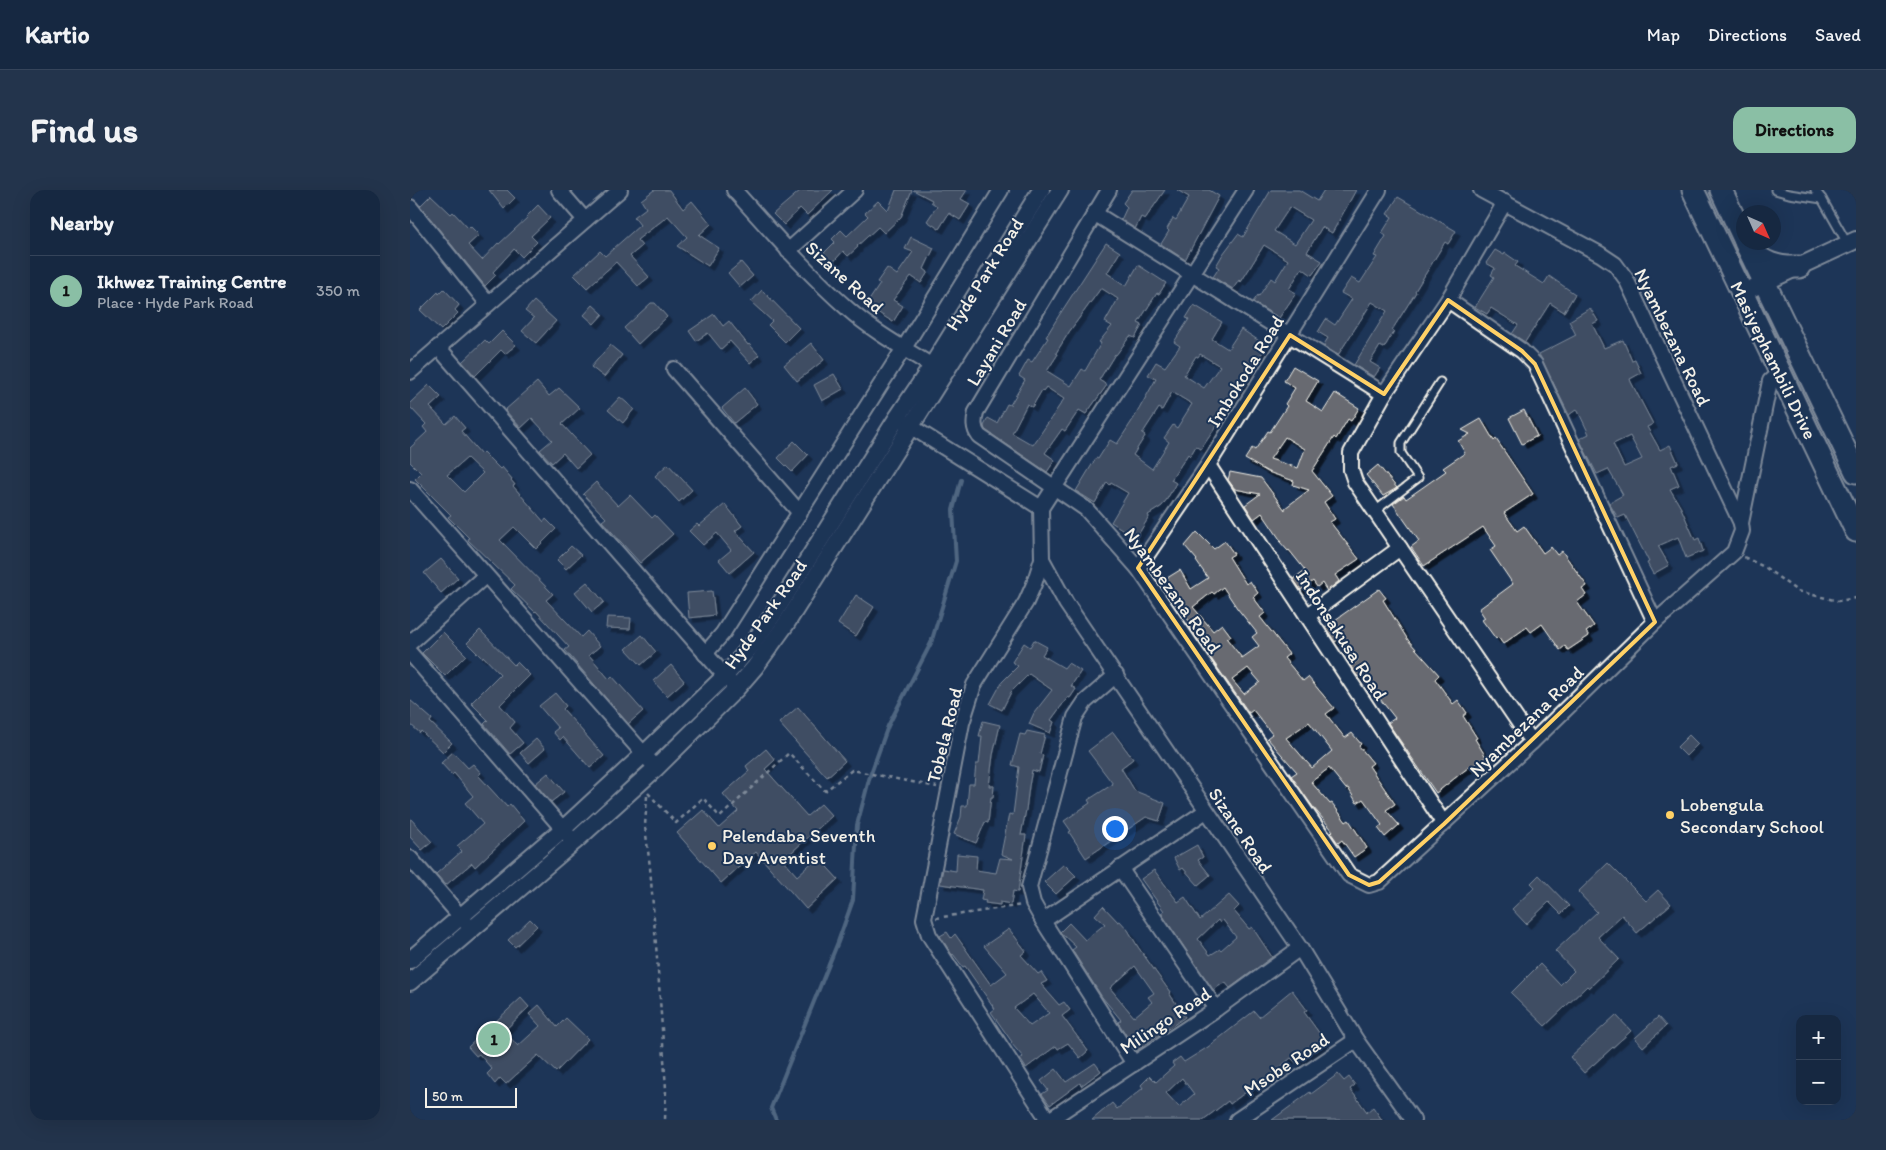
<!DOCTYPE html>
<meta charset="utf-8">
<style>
body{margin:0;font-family:Itim,sans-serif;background:#23344c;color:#f1f3f6}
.controls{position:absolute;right:15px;bottom:15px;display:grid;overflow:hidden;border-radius:10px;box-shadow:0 5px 20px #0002}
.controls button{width:45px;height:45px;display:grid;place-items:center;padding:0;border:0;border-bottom:1px solid #35445a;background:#162841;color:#f1f3f6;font:25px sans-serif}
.compass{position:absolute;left:1326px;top:15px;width:45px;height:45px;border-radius:50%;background:#162841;box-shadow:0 5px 20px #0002;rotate:135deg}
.scale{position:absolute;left:15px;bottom:12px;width:92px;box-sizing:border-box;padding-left:5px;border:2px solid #f4f1e8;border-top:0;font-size:14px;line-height:18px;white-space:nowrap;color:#f4f1e8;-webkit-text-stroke:4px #1d3557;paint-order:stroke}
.you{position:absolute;left:704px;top:638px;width:18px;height:18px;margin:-12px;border:4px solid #fff;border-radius:50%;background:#1a73e8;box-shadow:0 0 0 8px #1a73e833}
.badge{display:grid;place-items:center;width:32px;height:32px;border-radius:50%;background:#8abfa5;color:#111;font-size:16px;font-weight:700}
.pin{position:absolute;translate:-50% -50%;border:2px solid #fff;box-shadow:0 1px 5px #0006}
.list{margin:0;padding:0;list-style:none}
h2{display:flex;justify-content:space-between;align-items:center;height:65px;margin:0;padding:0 20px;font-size:21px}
h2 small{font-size:16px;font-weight:400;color:#9ea6b1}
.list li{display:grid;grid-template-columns:32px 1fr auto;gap:15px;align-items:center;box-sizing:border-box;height:70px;padding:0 20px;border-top:1px solid #35445a}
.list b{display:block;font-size:19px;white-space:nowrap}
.list p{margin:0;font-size:16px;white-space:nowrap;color:#9ea6b1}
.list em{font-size:16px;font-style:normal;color:#9ea6b1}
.map{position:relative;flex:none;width:1446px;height:930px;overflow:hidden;border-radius:15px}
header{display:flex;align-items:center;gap:30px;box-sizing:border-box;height:70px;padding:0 25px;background:#162841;border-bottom:1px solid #35445a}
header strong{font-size:24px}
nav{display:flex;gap:28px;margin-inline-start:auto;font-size:18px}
.intro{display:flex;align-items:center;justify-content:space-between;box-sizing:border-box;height:120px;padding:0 30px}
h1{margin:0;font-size:35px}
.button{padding:12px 22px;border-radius:15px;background:#8abfa5;color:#111;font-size:18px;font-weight:700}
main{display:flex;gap:30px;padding:0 30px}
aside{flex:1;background:#162841;border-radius:15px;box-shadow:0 5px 20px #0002}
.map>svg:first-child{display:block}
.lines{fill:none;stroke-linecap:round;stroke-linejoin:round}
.stream{stroke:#8ca2b3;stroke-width:4}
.building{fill:#676a71;stroke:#f4f1e8;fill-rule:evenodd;filter:url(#shadow)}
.service-casing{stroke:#f4f1e8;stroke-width:11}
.minor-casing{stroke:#f4f1e8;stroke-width:18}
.tertiary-casing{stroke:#f4f1e8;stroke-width:20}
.primary-casing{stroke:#f4f1e8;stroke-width:25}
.path{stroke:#f4f1e8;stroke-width:2.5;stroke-dasharray:4 4;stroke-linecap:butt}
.service{stroke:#1d3557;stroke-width:7}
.minor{stroke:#1d3557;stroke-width:14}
.tertiary{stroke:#1d3557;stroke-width:16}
.primary{stroke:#1d3557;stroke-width:21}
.marked{fill:none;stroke:#ffd166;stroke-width:4;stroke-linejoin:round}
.poi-dot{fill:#ffd166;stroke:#1d3557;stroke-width:2}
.labels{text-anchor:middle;stroke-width:4;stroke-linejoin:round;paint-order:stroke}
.street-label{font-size:19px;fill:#f4f1e8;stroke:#1d3557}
.poi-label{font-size:19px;fill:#f4f1e8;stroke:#1d3557;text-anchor:start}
</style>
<header>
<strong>Kartio</strong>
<nav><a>Map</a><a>Directions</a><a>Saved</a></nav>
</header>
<div class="intro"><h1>Find us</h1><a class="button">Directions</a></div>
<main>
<aside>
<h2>Nearby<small></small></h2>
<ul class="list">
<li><span class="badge">1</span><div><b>Ikhwez Training Centre</b><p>Place · Hyde Park Road</p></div><em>350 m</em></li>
</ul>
</aside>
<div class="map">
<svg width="1446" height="930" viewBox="0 0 1446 930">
<defs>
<filter id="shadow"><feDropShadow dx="4.5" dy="4.5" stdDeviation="0" flood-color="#0009"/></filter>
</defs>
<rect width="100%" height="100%" fill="#1d3557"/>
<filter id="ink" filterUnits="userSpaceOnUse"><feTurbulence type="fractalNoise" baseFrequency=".02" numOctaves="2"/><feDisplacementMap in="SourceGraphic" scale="10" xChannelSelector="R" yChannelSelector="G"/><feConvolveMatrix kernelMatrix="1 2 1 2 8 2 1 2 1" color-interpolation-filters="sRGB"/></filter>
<g filter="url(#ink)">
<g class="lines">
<polyline class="stream" points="366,930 361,918 428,752 443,710 447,635 460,586 478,536 521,453 546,371 543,320 551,290"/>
</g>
<g class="building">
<polygon points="79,0 97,0 105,8 94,19"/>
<polygon points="244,0 259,0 273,19 282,11 301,34 289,45 309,58 298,76 267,56 277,47 258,26 227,50 232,56 220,66 239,87 228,96 206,72 177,98 164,85 190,61 195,66 230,35 224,27 236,18 231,10"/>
<polygon points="391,0 423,0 397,25 390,18 374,35 363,24"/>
<polygon points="486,0 502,0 491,27 474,43 468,37 447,56 448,57 438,66 433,61 420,76 410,67 425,52 422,49 431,40 437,46 458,26 455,23 468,11 478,21"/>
<polygon points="503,0 557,0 551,9 560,14 550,30 539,23 529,39 517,31 527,16 521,12 522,10"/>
<polygon points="722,0 755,0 735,29 731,27 725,39 711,30 717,17 713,13"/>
<polygon points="767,0 799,0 809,6 775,70 751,54 759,41 757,39 763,28 766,30 779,7"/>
<path d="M861 0H889L907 11 914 0H946L922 43 912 37 897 62 912 71 902 85 892 78 879 99 886 103 869 128 843 112 848 105 849 106 861 88 865 91 878 70 854 55 831 92 829 90 823 99 803 87 809 78 806 76 813 64 828 44 833 47ZM880 17 901 30 885 54 864 41Z"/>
<polygon points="21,5 41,24 43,22 58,38 60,36 69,45 58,55 72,70 88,53 89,54 118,27 117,26 128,15 140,28 121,46 127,52 112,67 104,59 83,82 86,85 75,96 10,16"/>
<polygon points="988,7 1046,41 1038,54 1035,52 1005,101 1006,102 982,140 984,141 974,158 970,156 960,172 970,178 964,187 944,175 977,121 962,112 928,165 913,156 918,148 908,142 916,129 925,135 942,109 931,103 941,88 950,93 967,67 964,66 976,46 972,43 982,27 977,24"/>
<polygon points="501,47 524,58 514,79 518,82 511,93 501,86 483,110 493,116 483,132 456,115 470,94 467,92 477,78 487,85 503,62 495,59"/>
<path d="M696 53 710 62 697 83 716 96 728 75 756 93 749 104 747 103 728 133 732 135 725 148 720 146 706 165 705 164 689 190 697 195 689 206 676 224 669 220 655 241 652 239 635 263 645 270 637 282 575 240 574 236 578 228 587 233 597 214 600 215 615 190 609 186 618 170 622 172 638 148 636 147 648 127ZM691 98 708 109 695 132 702 136 689 152 691 153 675 181 672 179 661 196 637 181 648 164 646 163 659 142ZM636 197 654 209 623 255 602 243 617 214 622 217 632 200 633 201Z"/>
<polygon points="1085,60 1094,65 1095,63 1108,72 1105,76 1134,94 1139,86 1165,104 1154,122 1140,113 1115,152 1102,144 1108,135 1081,118 1077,124 1065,117 1084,87 1081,85 1085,78 1076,73"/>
<polygon points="331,72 343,86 330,97 318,83"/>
<polygon points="34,99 49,115 45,120 48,123 31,140 10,120 28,102 29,104"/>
<polygon points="352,100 389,138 375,152 358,135 362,131 341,112"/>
<polygon points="124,111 146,131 126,153 112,141 124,128 115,121"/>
<polygon points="241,113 245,113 257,127 228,154 214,138"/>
<polygon points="183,115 193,124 184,134 174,125"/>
<path d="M784 115 812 132 802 149 818 159 831 139 857 156 803 233 807 235 791 259 786 256 780 266 778 264 761 290 766 293 757 309 752 316 738 325 739 327 726 348 701 332 718 303 701 293 700 295 697 292 685 313 666 301 686 268 688 269 700 250 707 254 724 228 746 189 738 185 746 172 755 177 770 156 764 152 779 129 776 128ZM790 164 810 176 794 198 774 185 786 166 788 167ZM762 202 782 214 767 238 763 235 754 248 759 252 742 279 723 265 735 246 732 244 749 218 752 220Z"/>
<path d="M1180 118 1188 131 1182 134 1194 158 1213 150 1222 171 1225 170 1231 183 1220 189 1221 192 1243 234 1237 237 1250 260 1260 255 1268 273 1261 276 1269 295 1260 299 1271 318 1285 350 1289 348 1293 361 1276 368 1268 347 1248 356 1259 375 1243 384 1237 373 1239 372 1215 325 1208 328 1199 313 1213 305 1198 279 1187 284 1169 249 1179 244 1167 219 1159 225 1129 164 1166 145 1159 131ZM1220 246 1232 269 1214 277 1203 254Z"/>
<polygon points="304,124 313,136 319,131 338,155 339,154 349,165 340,173 320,151 311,159 298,143 286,151 279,141"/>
<polygon points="92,141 106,155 95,164 91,160 65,186 52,172 75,150 79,154"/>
<polygon points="401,153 414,170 387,191 374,175"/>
<polygon points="200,155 212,165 194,187 181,177"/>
<path d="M883 176 908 191 896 211 913 222 925 203 949 218 941 231 938 229 926 249 924 247 902 281 922 306 914 312 925 329 920 332 949 369 925 385 929 391 917 401 912 393 907 397 903 391 891 400 883 389 895 380 879 360 878 361 870 352 871 351 852 323 844 329 835 315 850 304 825 299 818 290 820 282 851 288 875 320V318L899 300 883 295 884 291 858 282 835 269 842 258 845 260 858 241 860 242 877 216 875 214 885 198 874 191ZM875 247 895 259 888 278 860 269Z"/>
<polygon points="424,184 433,199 412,211 404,195"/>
<polygon points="127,192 139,206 149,198 170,218 152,234 180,265 166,278 153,263 142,273 130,260 142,250 122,228 111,238 95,220"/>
<path d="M19 195 31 207 20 217 36 234 45 226 55 238 51 241 71 264 73 262 90 279 92 277 102 289 101 290 105 295 103 296 134 332 136 329 146 339 126 359 104 337 90 350 143 404 136 410 171 447 177 441 190 456 179 465 199 489 202 486 233 521 218 534 155 460 159 457 126 421 125 422 101 399 105 395 58 350 59 348 38 327 41 325 5 289 11 283 0 272V258L17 242 13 237 16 234 0 217V213ZM57 268 73 283 54 302 37 285Z"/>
<polygon points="335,198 347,214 324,233 312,218"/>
<polygon points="210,207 224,219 213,233 198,220"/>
<polygon points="1114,220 1127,246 1112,254 1099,228"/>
<polygon points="1071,229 1084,251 1086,249 1123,304 1094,323 1107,341 1114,336 1133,363 1141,357 1147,365 1152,361 1177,396 1172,399 1176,405 1167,412 1184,436 1176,442 1179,446 1158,460 1155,456 1150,460 1132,434 1121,442 1117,437 1093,454 1088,447 1086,449 1072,430 1075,428 1069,419 1103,394 1080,360 1086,356 1073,337 1014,376 1001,357 1009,351 983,314 994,306 996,309 1036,281 1033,278 1055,263 1048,251 1060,244 1052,240"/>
<polygon points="384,251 398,265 382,282 368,268"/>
<polygon points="258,274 282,300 269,312 245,286"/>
<polygon points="968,275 987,298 973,306 956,285"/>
<polygon points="186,292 208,316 220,305 242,328 245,325 263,344 230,373 192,331 196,328 173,304"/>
<polygon points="315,314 332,336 325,341 344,362 320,383 309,370 321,360 307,343 293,355 279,341 287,334 289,336"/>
<path d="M787 342 804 359 815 351 824 364 819 367 836 394 840 391 848 403 843 407 855 423 850 427 879 464 874 468 893 491 898 487 924 518 916 524 935 548 942 543 951 554 949 556 963 573 959 576 985 614 976 620 989 635 975 647 968 638 972 635 953 609 947 613 938 598 936 599 919 578 901 592 920 614 922 613 936 632 939 630 957 658 944 667 932 650 928 653 921 643 923 641 903 617 881 586 887 582 857 548 862 544 843 520 839 523 777 434 780 432 749 393 770 380 781 399 798 388 786 371 787 370 775 356ZM813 397 827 418 847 443 842 447 849 456 832 468 817 449 821 446 812 434 803 441 783 417 802 402 804 404ZM838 478 850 492 834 504 822 490ZM899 532 922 561 902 578 876 548Z"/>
<polygon points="161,356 171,365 156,379 147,370"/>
<polygon points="31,369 48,388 31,403 14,383"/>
<polygon points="177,392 194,412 182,422 165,402"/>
<polygon points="969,399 976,408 973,410 998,450 1029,485 1025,489 1043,514 1048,510 1057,523 1053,526 1067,548 1065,549 1076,567 1060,578 1059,577 1026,603 978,533 985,528 951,485 948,487 940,476 948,470 930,448 925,452 915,437"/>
<polygon points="302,401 305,425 279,428 277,403"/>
<polygon points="446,405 464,417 446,446 428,434"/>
<polygon points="197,427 221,428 220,439 196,438"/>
<polygon points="70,440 104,475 107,472 120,485 90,515 105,532 100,538 113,553 100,564 74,534 78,530 61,513 90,484 73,466 72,468 57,453"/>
<polygon points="33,442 56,465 35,486 12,463"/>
<polygon points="232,445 246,462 231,475 216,459"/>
<polygon points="624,450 637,457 632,465 654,478 658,473 671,481 661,496 666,499 660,508 658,507 641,530 644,532 640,543 619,534 624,523 642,500 619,484 601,502 592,520 580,514 592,492 608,476 602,472 614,453 620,457"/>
<polygon points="261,475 274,491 257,506 243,491"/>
<polygon points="145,503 156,516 153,519 194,566 180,578 153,547 150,550 143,542 148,538 129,516"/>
<polygon points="0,510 22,529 20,532 42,553 33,562 11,541 10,543 0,534"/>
<polygon points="388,517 435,571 417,587 369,533"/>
<polygon points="573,531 590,535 583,565 579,596 584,596 583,607 581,607 578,633 575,632 566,653 544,644 551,627 552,616 557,616 559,594 564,594 566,574 569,574 572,546 569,546"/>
<polygon points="617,541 635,545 630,564 633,565 629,582 622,580 619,596 616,620 611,645 616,645 608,702 603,701 601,714 590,712 590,715 575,713 576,711 571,710 573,700 530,694 533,679 546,681 547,664 567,666 566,680 586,683 590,668 603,669 591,664 599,624 603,625 609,577 602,575 610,544 615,545"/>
<polygon points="703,542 723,569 711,578 725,601 755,613 749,631 736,627 676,668 659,642 661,641 654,631 680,613 678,610 703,594 678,561"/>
<polygon points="1279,545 1288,554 1276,566 1267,557"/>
<polygon points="126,549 135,559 119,573 110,563"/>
<polygon points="356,559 365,570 355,579 397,626 411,614 422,626 373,670 387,686 408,667 428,689 396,719 346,662 311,693 267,643 293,620 309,638 328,621 313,604 339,581 336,576"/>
<polygon points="43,562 58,578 63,574 71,583 68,585 97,617 100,614 114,631 65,677 62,673 36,695 26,684 52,661 47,656 73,634 55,613 63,606 44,583 42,585 31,573"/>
<polygon points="138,583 154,602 141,612 125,594"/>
<polygon points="0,628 22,652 12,660 0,647"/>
<polygon points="787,655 793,667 788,670 800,685 788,695 773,678 770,680 764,668"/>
<polygon points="1198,673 1236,711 1248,700 1261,714 1227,743 1212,725 1188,747 1209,769 1179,798 1177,796 1135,836 1101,803 1130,774 1150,795 1164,781 1145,761 1187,722 1168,702"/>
<polygon points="654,674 666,686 646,704 634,692"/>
<path d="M744 680 768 712 775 707 790 730 819 705 829 716 824 721 839 739 842 737 862 767 820 798 815 792 803 800 751 723 754 721 731 689ZM808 730 810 733 813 730 826 747 811 760 810 759 800 765 788 749Z"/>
<polygon points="1129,685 1159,716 1151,724 1139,712 1116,734 1102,719 1125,697 1121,693"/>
<path d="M693 716 708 732 710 731 718 740 728 757 760 802 759 803 775 827 726 861 708 832 711 830 692 807 662 760 666 757 650 742 659 733 675 750 695 734 685 725ZM725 776 744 803 738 807 742 812 724 827 700 798Z"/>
<polygon points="120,729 127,736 105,757 98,750"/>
<path d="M599 739 616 761 611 765 628 784 631 782 637 791 631 794 649 815 654 812 660 820 652 826 678 861 670 868 658 853 648 859 646 856 616 878 610 869 613 867 601 853 602 852 581 822 585 819 555 776 553 777 543 764 542 765 530 746 537 742 541 748 545 744 581 795 597 783 574 756ZM623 804 639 823 620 836 604 818Z"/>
<path d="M882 800 897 820 894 822 915 851 886 873 881 868 838 904 836 902 820 914 818 911 793 930H682L702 913 707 919 733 898 731 895 740 886 746 892 764 876 762 873 770 867 774 872 798 857 844 821 849 827ZM772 888 784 904 769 917 756 903Z"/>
<polygon points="111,808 119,817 94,841 108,856 130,836 119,824 129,815 147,837 156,828 178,849 146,882 128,865 96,894 90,888 85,894 77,884 82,879 69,864 66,866 58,857"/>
<polygon points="1206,825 1221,841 1174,883 1160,867"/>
<polygon points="1248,827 1256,836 1233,857 1225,848"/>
<polygon points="685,873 691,881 671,896 670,893 640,915 632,904 638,900 631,891 646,879 656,892"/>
<polygon points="928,884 934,891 939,887 945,895 940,899 957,922 963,917 972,930 862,930 900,902 901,904"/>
</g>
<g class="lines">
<g class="service-casing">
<g id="service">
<polyline points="1365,0 1379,4 1412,9"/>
<polyline points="1405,0 1412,9 1437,53"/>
<polyline points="965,321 1008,288 991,263 991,253 1030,192"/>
</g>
</g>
<g class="minor-casing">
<g id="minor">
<polyline points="149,0 175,30"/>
<path d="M324 0C361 41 397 83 438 119 465 143 499 161 530 181"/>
<path d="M699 0 566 222C564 231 563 238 569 246L676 319 728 378 939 685 959 695 969 692 1122 552 1245 432 1324 362 1332 341 1331 333 1216 89 1205 74 1190 64 1071 0"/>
<polyline points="1095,12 1038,110 974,204 941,263 941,280 945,292 1122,552"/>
<polyline points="0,17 78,114"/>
<polyline points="684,23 974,204"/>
<polyline points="378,61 445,0"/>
<polyline points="1038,110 1112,161 1125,174 1245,432"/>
<polyline points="28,157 322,494"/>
<polyline points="264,179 390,323"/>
<polyline points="0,182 210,0"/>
<polyline points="492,231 631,318 632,369 624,394 616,412 564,495 552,533 514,729 519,745 638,930"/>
<polyline points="798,275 1034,634"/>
<polyline points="0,299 246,578"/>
<polyline points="631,318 836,0"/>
<polyline points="1331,333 1360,191 1370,182"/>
<polyline points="632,369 656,413 890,758 946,850 1003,930"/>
<polyline points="728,378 798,275 969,0"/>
<polyline points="897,426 990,358"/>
<polyline points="0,453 75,386"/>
<polyline points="0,463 159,646"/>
<polyline points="295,464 313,443 494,158 591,0"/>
<polyline points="706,485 675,512 665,527 619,697 623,713 633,731 724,874"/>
<polyline points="0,668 57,734"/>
<polyline points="710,678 806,819"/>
<polyline points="633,731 796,621"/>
<polyline points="639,930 806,819 890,758"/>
<polyline points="827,930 946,850"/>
</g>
</g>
<g class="tertiary-casing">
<g id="tertiary">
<polyline points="1332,103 1446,50"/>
<polyline points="0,770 153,639 234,564 315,486 342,455 363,425 487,228 522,176 631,0"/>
<polyline points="0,792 164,652 246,578 326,499 345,477 376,434 650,0"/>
</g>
</g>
<g class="primary-casing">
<g id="primary">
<polyline points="1283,0 1446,341"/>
<polyline points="1311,0 1334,49"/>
<polyline points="1335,52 1446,282"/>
<path d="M1338 58C1353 73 1367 78 1389 77"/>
</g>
</g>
<g class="path">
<polyline points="1334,367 1356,378 1387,401 1428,411 1446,408"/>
<polyline points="238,603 266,633 293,608 310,627 379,563 415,601 442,580 527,597"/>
<polyline points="237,606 235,636 240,677 249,794 256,899 255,930"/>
<polyline points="526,728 612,715"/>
</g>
<use href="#service" class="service"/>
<use href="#minor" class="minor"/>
<use href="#tertiary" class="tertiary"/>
<use href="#primary" class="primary"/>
</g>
</g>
<path d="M0 0H1446V930H0ZM1038 110 1112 161 1125 174 1245 432 1034 634 969 692 959 695 939 685 728 378 880 145 974 204Z" fill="#1d3557" fill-opacity=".55" fill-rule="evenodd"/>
<path class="marked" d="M1038 110 1112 161 1125 174 1245 432 1034 634 969 692 959 695 939 685 728 378 880 145 974 204Z"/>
<g class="poi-dot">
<circle cx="1260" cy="625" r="5"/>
<circle cx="302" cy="656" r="5"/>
</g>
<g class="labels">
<g class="street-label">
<text transform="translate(574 84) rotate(-58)" y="7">Hyde Park Road</text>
<text transform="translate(435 87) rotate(42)" y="7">Sizane Road</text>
<text transform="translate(1263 147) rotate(64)" y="7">Nyambezana Road</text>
<text transform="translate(586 152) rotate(-59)" y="7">Layani Road</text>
<text transform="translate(1364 170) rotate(64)" y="7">Masiyephambili Drive</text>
<text transform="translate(835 181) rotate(-58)" y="7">Imbokoda Road</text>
<text transform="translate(763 400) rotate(54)" y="7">Nyambezana Road</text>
<text transform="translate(355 424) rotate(-55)" y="7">Hyde Park Road</text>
<text transform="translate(932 445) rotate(57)" y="7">Indonsakusa Road</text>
<text transform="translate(1116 531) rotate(-44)" y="7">Nyambezana Road</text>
<text transform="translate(534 545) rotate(-76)" y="7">Tobela Road</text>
<text transform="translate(831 640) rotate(56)" y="7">Sizane Road</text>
<text transform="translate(755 830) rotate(-34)" y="7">Milingo Road</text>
<text transform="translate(876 874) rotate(-34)" y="7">Msobe Road</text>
</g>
<g class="poi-label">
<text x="1270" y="621">Lobengula<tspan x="1270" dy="22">Secondary School</tspan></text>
<text x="312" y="652">Pelendaba Seventh<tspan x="312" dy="22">Day Aventist</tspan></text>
</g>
</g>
</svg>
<div class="controls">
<button>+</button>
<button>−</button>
</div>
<svg class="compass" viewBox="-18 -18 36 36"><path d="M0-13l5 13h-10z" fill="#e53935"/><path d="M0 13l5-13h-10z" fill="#9ea6b1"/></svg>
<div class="scale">50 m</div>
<div class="you"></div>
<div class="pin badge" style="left:84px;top:849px">1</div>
</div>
</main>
